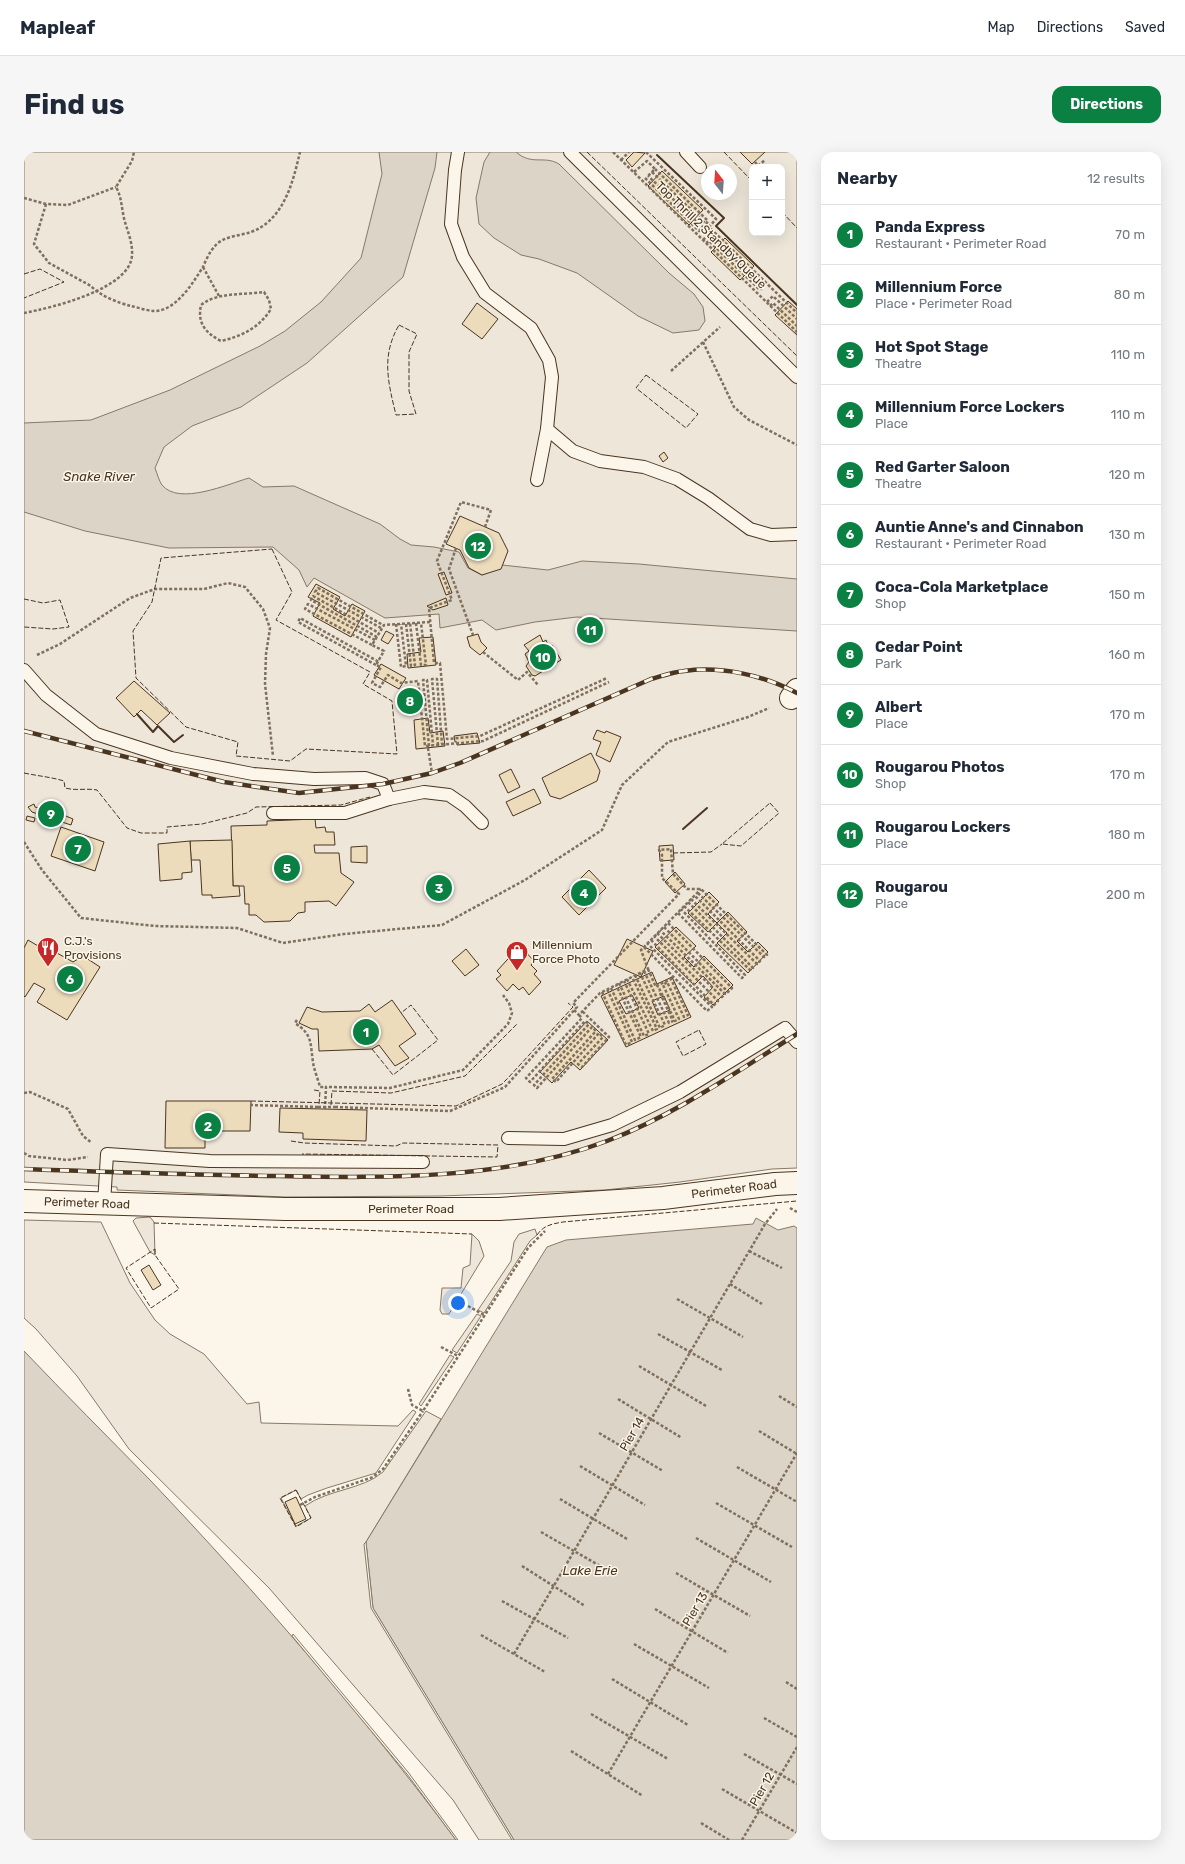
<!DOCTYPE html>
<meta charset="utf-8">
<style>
body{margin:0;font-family:Rubik,sans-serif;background:#f6f6f7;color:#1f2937}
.controls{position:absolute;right:12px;top:12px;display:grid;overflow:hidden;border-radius:8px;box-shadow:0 4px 16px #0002}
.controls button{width:36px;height:36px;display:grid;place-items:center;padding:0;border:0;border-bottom:1px solid #e0e1e3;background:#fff;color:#1f2937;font:20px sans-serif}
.compass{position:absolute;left:677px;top:12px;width:36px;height:36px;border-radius:50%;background:#fff;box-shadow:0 4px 16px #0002;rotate:343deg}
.you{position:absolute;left:434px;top:1151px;width:14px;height:14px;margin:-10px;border:3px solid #fff;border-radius:50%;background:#1a73e8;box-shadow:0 0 0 6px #1a73e833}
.badge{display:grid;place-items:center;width:26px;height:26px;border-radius:50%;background:#0b8043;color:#fff;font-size:13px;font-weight:700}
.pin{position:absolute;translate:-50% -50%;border:2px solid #fff;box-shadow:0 1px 4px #0006}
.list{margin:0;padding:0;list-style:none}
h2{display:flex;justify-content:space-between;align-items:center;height:52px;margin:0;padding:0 16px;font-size:17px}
h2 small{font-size:13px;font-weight:400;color:#747a83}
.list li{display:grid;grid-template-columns:26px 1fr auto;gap:12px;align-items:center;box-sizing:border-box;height:60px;padding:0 16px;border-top:1px solid #e0e1e3}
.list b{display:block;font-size:15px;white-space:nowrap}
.list p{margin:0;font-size:13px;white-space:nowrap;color:#747a83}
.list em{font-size:13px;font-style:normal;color:#747a83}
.map{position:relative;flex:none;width:773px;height:1688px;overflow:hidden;border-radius:12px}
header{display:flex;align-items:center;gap:24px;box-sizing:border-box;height:56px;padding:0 20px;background:#fff;border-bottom:1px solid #e0e1e3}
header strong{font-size:19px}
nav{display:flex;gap:22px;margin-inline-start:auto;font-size:14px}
.intro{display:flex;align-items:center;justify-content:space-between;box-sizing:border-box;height:96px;padding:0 24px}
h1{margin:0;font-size:28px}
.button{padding:10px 18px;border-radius:12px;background:#0b8043;color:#fff;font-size:14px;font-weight:700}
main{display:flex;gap:24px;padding:0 24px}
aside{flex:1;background:#fff;border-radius:12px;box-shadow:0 4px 16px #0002}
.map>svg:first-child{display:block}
.green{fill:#ede6d9;stroke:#887966;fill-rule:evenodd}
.water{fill:#dcd4c6;stroke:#887966}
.pier{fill:#fbf6e9;stroke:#887966}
.building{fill:#ecdcbc;stroke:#4a3520;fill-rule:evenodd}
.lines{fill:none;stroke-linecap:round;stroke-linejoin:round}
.lane-casing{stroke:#4a3520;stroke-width:14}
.street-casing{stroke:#4a3520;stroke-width:24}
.path{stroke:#7f6f5c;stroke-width:2.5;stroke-dasharray:3 2;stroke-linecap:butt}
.lane{stroke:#fbf6e9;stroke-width:12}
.street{stroke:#fbf6e9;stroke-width:22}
.rail-casing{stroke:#4a3520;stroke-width:4.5}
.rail{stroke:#fbf6e9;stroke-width:3;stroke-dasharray:9;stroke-linecap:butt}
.path-bridge{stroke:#7f6f5c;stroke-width:2.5;stroke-dasharray:3 2;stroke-linecap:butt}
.fence{stroke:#4a3520;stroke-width:1;stroke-dasharray:5 2;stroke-linecap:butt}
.wall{stroke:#4a3520;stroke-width:2}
.labels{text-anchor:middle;stroke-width:3;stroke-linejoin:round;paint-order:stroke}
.street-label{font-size:12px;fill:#4a3520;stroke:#fbf6e9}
.poi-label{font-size:12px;fill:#4a3520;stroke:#fbf6e9;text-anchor:start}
.water-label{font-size:13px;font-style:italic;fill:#4a3520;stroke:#fbf6e9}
</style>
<header>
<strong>Mapleaf</strong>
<nav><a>Map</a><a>Directions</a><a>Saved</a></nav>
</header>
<div class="intro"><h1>Find us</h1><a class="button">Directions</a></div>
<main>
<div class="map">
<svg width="773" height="1688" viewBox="0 0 773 1688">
<rect width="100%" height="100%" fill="#fbf6e9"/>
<g class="green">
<path d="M0 0H773V1016L748 1017 656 1030 581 1038 416 1044 261 1045 93 1038V1035L0 1030ZM728 15H758V81H728ZM683 18H707V42H683Z"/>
<polygon points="126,1065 130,1070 131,1103 126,1100 109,1069 112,1066"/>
<path d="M0 1068 77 1070 106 1131 131 1168 146 1182 180 1202 223 1252 235 1250 237 1271 374 1274 389 1258 392 1260 352 1321 303 1336 284 1343 277 1347 272 1338 257 1346 272 1374 287 1366 281 1354C305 1337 338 1338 359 1320L402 1259 417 1267 342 1390 349 1456 490 1688H455L429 1648 245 1436 105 1297 53 1224 12 1177 0 1166Z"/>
<polygon points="511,1077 513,1083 506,1089 460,1161 454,1158 487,1109 490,1090 495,1082"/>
<polygon points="448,1082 455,1089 460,1104 425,1162 418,1162 416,1158 418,1136 437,1136 439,1116 446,1113"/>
<polygon points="453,1162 457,1164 433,1201 428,1198"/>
<polygon points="426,1203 430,1205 397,1254 395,1252"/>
</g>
<g class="water">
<path d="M355 0H413L411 16 379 125 283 211 217 255 168 274 140 295 131 316C133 321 135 329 138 333 155 354 204 332 225 326L239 335 270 334 356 372 376 387 387 393 410 395 435 400 444 416 458 423 478 413 524 418 558 409 615 412 773 427V479L553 465 511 470 472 478 458 468 416 476 415 462 361 466 290 426 283 435 275 418 249 395 145 396 61 379 0 360V271L67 268 146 238 236 194 261 179 297 150 337 106 358 22Z"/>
<path d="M466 0H492C508 14 520 3 535 12L645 121 670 142 679 155 681 169 675 178 649 181 614 164 553 121 515 107 497 103 470 86 455 72 452 46 460 10Z"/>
<polygon points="732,1066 754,1078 770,1074 773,1076 773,1688 490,1688 349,1456 342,1390 523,1095 542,1088 729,1072"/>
<path d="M0 1199C41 1242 84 1285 126 1328 234 1442 338 1562 432 1688H0Z"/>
</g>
<g class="pier">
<polygon points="342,1390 349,1456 490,1688 488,1688 347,1456 340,1392"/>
<polygon points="269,1482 384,1620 434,1688 432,1688 383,1622 268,1484"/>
</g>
<g class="building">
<polygon points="610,0 621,1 608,15 602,8"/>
<polygon points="716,0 741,0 728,12"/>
<polygon points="638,19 679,58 665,73 624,34"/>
<polygon points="701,86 730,114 716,128 687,100"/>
<polygon points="764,149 773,157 773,183 751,163"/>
<polygon points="453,151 474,167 458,187 438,172"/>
<polygon points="640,300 644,306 639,310 635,304"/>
<polygon points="436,364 475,381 484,399 477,417 458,423 445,416 436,398 422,392"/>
<polygon points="420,420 428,441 422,443 414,422"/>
<polygon points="292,432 316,445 309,457 321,464 328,452 341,459 327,485 289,464 296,451 284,445"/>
<polygon points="422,446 424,453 409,458 403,454"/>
<polygon points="553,474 578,474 579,483 553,482"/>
<polygon points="362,479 370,483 364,492 357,488"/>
<polygon points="454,482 457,490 463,496 456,503 446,495 443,485"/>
<polygon points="516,483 519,490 522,488 525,495 528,493 537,508 511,524 508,523 502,514 505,510 501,502 505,499 500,493"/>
<polygon points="409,485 412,513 384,516 383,502 397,500 395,486"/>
<polygon points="357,512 382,526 375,537 350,523"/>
<polygon points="110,529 146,561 133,573 117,558 110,565 92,546"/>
<polygon points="404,566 406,581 419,579 421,594 392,597 390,568"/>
<polygon points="573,578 581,581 582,579 597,585 586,610 572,603 577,590 569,587"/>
<polygon points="453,581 456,591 433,593 433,590 431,590 430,584"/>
<polygon points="567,601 576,619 573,629 536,647 526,644 518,626"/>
<polygon points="487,617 496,635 484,641 475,623"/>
<polygon points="510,637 517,651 489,664 482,650"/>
<polygon points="10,652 11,655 22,658 25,657 49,667 47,673 8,660 4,655"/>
<polygon points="3,664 11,666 10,670 2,668"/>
<polygon points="291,667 292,676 301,675 302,680 310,680 311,693 290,693 291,701 315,701 317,721 330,730 312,754 305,749 281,750 281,760 274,761 266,769 240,770 232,763 225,763 225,752 221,752 220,734 209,734 207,674 243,673 243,669"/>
<polygon points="37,675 80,690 71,719 27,704"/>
<polygon points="208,688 209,734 215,734 216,744 188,746 188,743 178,743 176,708 167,708 166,689"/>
<polygon points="166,689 168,720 158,721 158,727 136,729 134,692"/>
<polygon points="649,693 650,708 636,709 635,694"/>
<polygon points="343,694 343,711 327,710 327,695"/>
<polygon points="565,718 582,736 555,763 538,745"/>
<polygon points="651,720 661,732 651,741 641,730"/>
<polygon points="685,740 695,750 684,762 693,771 684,780 664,761"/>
<polygon points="704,760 723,780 713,789 724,800 734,790 744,800 724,821 693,791 703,781 693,771"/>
<polygon points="652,775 672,794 660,805 670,815 680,804 709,833 689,853 680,845 689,835 679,824 670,833 631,795"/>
<polygon points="603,787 629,799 617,825 590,813"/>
<polygon points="4,788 31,804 33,801 49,810 59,804 76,815 43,868 13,850 21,837 10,831 1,845 0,844 0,796"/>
<polygon points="442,797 455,813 441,824 428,809"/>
<polygon points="493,797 496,800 499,797 510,809 507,813 513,819 510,822 517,830 505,843 499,835 495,838 489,832 483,839 472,827 477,823 473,819"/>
<path d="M628 820 633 832 648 825 667 865 602 895 577 844ZM608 843 615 856 602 862 595 849ZM640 844 646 858 634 863 628 849Z"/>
<polygon points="368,848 392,882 375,894 385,906 371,914 355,893 348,897 295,899 294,877 288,877 275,871 283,855 298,860 336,859 345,852 351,860"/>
<polygon points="563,869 584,888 556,918 547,910 528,931 516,920"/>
<polygon points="142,949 227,949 226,979 181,979 181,996 141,996"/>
<polygon points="256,956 343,958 342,989 279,987 279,981 255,980"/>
<polygon points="125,1113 137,1133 129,1138 117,1118"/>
<polygon points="272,1345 282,1367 271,1372 261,1350"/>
</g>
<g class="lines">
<g class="lane-casing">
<g id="lane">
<polyline points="434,0 431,18 427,72 439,105 461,141 507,176 525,208 528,225 523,277 513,328"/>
<polyline points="546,0 773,225"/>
<polyline points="662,0 676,15"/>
<polyline points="523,277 549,299 576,309 620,315 653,327 684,346 726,377 747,383 773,382"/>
<polyline points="0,518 22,543 72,582 147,606 229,622 290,627 341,626 359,632 365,647"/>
<polyline points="249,661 321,661 365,647 400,640 425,643 441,654 458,671"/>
<polyline points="484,986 540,987 588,973 656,940 761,876 773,890"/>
<polyline points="80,1052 83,1002 186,1009 399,1010"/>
</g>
</g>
<g class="street-casing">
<g id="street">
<polyline points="767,546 773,538"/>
<polyline points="0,1049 261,1057 475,1057 639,1046 751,1032 773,1031"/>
</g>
</g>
<g class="path">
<polyline points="589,0 773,180"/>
<polyline points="622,0 692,67 685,75 773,161"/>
<polyline points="597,8 605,0"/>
<polyline points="731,10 734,14 741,8"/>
<polyline points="610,20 623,9 631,17 624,24"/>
<polyline points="628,20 682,72 684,69 631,17"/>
<polyline points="621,26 675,79 679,75 624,24"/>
<polyline points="0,46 22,52 44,53 92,35"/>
<path d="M22 52 10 92 25 111 67 134C76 144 95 151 107 154 117 156 128 161 137 158 155 154 170 129 179 115 182 108 186 99 191 94 199 84 216 84 227 80 260 68 269 30 276 0"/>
<polyline points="679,88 685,82 739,135 736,138 685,89 682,91"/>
<polyline points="179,115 195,144"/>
<path d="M240 140 245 148 247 157C235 176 218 184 197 189 182 181 173 172 177 153 193 140 219 143 240 140Z"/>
<polyline points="743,150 749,144 773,167"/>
<polyline points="746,154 749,151 773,174"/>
<path d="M0 161C27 156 107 137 108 103 109 88 101 75 99 61 97 51 97 44 92 35L108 9 110 0"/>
<polyline points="679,190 710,255 725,268 773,293"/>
<polyline points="647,219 696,175"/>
<polyline points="461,375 467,358 437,350 413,409 428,448 405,456 410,511 416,511 423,587 456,584 583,526"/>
<polyline points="432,396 425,417 449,483"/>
<polyline points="406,470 360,473 348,493 360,499 352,513 357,515 348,531 356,535 364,523 377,531 394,529 401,594 459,589 585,530"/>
<polyline points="392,471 397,513 402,513 397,471"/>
<polyline points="372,472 377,515 382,514 377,472"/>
<polyline points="382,472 387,514 391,513 386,471"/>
<polyline points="357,476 291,440 294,436 359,473"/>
<polyline points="353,485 287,448 289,444 355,481"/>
<polyline points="348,493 281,457 284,452 351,488"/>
<polyline points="459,500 494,528 503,520 514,533"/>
<polyline points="13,503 36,492 106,446 131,437 180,437 204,431 221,435 239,457 246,476 242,502 241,532 249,604"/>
<polyline points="352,513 274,470 276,466 355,510"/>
<polyline points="414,593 408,527 413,527 418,592"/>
<polyline points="405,594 399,528 403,528 409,593"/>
<polyline points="404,596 408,621"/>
<polyline points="0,690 18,718 57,766 131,774 213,776 259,791 320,782 418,773 501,728 578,678 598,633 644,590 724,565 745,556"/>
<polyline points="674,741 740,805 743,803 677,737"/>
<polyline points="667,747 733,812 736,809 671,744"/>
<polyline points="660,754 726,818 729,816 664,750"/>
<polyline points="654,761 718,826 721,823 657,757"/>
<polyline points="640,775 704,840 708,836 644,771"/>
<polyline points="633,781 698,845 701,842 636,778"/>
<polyline points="627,788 690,853 694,849 630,784"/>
<polyline points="620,795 683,859 688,855 623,791"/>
<polyline points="624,817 632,835"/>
<polyline points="620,819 645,871 649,869 635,839"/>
<polyline points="611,823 636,876 641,873 616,821"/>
<polyline points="603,827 629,879 633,877 608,825"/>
<polyline points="595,831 620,884 625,882 600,829"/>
<polyline points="632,834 647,827 664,863 660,865 643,830 639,833 655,867 651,869 634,834 633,835"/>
<polyline points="587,836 611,888 617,885 592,833"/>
<polyline points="578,840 602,893 608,890 583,837"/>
<polyline points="550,858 555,863 576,841 624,817 617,798 677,737"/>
<polyline points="555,863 558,866 502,926 506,930 561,869 565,872 510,933 513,936 568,875 572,879 528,927 532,930 575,881 579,885 554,912 558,915 585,885 558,859"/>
<path d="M273 868 271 871C289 883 286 891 289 910 290 918 294 927 296 935H302"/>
<polyline points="0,941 6,940 44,957 59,984 68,991"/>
<polyline points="226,953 294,955"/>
<polyline points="311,955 426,959 481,935 553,855 549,851 655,742 638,726 638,703 635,698 647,697 649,722 663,737 677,737"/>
<polyline points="301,957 302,935 366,936 439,918 484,872 488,861 485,851 479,843"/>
<polyline points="0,1001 5,1004 43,1008 64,1005"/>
<polyline points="766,1056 773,1060"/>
<polyline points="725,1099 758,1116"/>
<polyline points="706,1132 738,1152"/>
<polyline points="653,1147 719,1185"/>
<polyline points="444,1154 460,1163"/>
<polyline points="634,1182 698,1218"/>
<polyline points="417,1195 434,1204"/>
<polyline points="615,1214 682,1254"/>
<polyline points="384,1237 388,1253 399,1259 504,1096 521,1079"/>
<polyline points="755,1244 773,1255"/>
<polyline points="594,1247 658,1286"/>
<polyline points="735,1279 773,1302"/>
<polyline points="575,1281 639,1319"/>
<polyline points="556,1314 621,1353"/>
<polyline points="713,1315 773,1350"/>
<polyline points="536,1347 603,1387"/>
<polyline points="692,1351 768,1395"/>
<polyline points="276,1353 291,1345 349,1325 359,1317 399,1259"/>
<polyline points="517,1380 583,1418"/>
<polyline points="672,1386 747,1430"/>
<polyline points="498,1414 561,1454"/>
<polyline points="652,1421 726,1464"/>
<polyline points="478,1449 544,1486"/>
<polyline points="631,1457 704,1501"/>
<polyline points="457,1483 521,1520"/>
<polyline points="610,1492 685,1536"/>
<polyline points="490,1502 741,1072 753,1057"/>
<polyline points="588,1527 664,1573"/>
<polyline points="762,1530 773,1537"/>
<polyline points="567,1562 644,1607"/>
<polyline points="740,1566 773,1585"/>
<polyline points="547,1599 619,1644"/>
<polyline points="720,1602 773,1632"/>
<polyline points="584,1622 773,1301"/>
<polyline points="698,1637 773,1681"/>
<polyline points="677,1671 705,1688"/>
<polyline points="718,1688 773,1595"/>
</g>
<use href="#lane" class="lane"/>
<use href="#street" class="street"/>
<g class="rail-casing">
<g id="rail">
<path d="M0 579 200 630 275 641 359 632 408 621 436 611 627 527C638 524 649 520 660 519 698 514 739 523 773 541"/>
<path d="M0 1017C85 1020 170 1023 255 1024 363 1026 480 1028 583 989 651 963 712 920 773 882"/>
</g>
</g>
<use href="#rail" class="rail"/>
<polyline class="path-bridge" points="294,955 311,955"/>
<g class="fence">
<polyline points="563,0 773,204"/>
<polyline points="700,0 728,29"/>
<polyline points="758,60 773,76"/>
<polyline points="0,122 16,117 40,130 0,146"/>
<path d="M375 173 393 182 385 200V239L392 262 372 263C364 230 357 204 375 173Z"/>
<polygon points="622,223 674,262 662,276 612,236"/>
<polygon points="248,397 268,440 252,468 346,520 339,532 368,549 373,602 282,597 266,609 212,604 214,590 162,575 112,526 109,479 128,450 137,406"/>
<polyline points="0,447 19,451 36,448 45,475 29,477 0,475"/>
<path d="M0 621C14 624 27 625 40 629L41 636C52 639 62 636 73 638L103 676 117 681H143V675L178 672 223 661 232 655 317 653 346 645"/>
<polygon points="746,651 755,661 717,694 698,692"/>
<polyline points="649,701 687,700 698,692"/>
<polygon points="675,878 682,892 659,904 652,890"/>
<polyline points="348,897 369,923 414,888 387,853 377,861"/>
<polyline points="290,938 296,939 295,953"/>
<polyline points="227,949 432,954 478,932 484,926 549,855 544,851"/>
<polyline points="307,953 308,939 367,941 441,924 493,872"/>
<polyline points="267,989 280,991 372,994 379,991 474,993 473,1005 278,1002"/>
<polyline points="130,1071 448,1082"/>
<path d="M513 1083C520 1073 528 1072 539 1070L773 1049"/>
<polygon points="131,1097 131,1103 155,1137 127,1156 102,1116"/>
<polygon points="272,1338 287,1366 272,1375 256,1346"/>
</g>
<g class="wall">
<polyline points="633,3 700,66 692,74 773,153"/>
<polyline points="113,562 129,580 134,574 150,590 159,583"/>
<polyline points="659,677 683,656"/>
</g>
</g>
<defs>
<g id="restaurant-pin" transform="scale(1.15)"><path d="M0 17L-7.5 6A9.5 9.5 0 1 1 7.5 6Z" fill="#c62828" stroke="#fbf6e9"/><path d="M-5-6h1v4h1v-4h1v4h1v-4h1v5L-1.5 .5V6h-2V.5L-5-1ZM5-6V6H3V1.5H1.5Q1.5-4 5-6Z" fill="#fff"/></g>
<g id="shop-pin" transform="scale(1.15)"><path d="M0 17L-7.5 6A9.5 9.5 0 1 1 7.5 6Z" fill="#c62828" stroke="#fbf6e9"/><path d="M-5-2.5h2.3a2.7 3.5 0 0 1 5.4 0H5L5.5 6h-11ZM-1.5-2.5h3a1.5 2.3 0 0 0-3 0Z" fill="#fff"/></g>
</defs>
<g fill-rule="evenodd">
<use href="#restaurant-pin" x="24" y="796"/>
<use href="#shop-pin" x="493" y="800"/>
</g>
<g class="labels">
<g class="street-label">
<text transform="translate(687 83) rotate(44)" y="4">Top Thrill 2 Standby Queue</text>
<text transform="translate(710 1037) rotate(-7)" y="4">Perimeter Road</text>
<text transform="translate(63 1051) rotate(2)" y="4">Perimeter Road</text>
<text x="387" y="1061">Perimeter Road</text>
<text transform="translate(608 1282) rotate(-60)" y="4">Pier 14</text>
<text transform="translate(671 1457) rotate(-59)" y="4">Pier 13</text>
<text transform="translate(738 1637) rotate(-60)" y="4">Pier 12</text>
</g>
<g class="poi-label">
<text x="40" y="793">C.J.'s<tspan x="40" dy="14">Provisions</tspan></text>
<text x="508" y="797">Millennium<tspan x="508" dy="14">Force Photo</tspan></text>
</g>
<g class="water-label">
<text x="75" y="329">Snake River</text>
<text x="566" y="1423">Lake Erie</text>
</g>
</g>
</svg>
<div class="controls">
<button>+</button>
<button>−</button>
</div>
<svg class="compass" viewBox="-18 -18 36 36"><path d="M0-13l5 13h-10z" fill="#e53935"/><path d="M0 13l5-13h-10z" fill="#747a83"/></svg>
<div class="you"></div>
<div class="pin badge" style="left:342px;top:880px">1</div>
<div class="pin badge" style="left:184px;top:974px">2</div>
<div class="pin badge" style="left:415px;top:736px">3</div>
<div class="pin badge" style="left:560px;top:741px">4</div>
<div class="pin badge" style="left:263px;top:716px">5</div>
<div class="pin badge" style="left:46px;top:827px">6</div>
<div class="pin badge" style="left:54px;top:697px">7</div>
<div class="pin badge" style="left:386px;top:549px">8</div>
<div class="pin badge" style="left:27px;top:662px">9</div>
<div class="pin badge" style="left:519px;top:505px">10</div>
<div class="pin badge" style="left:566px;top:478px">11</div>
<div class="pin badge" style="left:454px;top:394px">12</div>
</div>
<aside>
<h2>Nearby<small>12 results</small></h2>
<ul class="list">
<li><span class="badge">1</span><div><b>Panda Express</b><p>Restaurant · Perimeter Road</p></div><em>70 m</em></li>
<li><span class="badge">2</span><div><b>Millennium Force</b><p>Place · Perimeter Road</p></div><em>80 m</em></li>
<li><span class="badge">3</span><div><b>Hot Spot Stage</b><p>Theatre</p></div><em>110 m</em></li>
<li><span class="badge">4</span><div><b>Millennium Force Lockers</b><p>Place</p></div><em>110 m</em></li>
<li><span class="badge">5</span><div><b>Red Garter Saloon</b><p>Theatre</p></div><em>120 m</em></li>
<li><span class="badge">6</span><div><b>Auntie Anne's and Cinnabon</b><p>Restaurant · Perimeter Road</p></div><em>130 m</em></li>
<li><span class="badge">7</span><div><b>Coca-Cola Marketplace</b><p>Shop</p></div><em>150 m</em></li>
<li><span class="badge">8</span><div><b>Cedar Point</b><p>Park</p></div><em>160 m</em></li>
<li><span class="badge">9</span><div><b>Albert</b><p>Place</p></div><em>170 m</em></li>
<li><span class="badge">10</span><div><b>Rougarou Photos</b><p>Shop</p></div><em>170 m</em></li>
<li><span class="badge">11</span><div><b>Rougarou Lockers</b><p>Place</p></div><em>180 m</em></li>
<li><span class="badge">12</span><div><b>Rougarou</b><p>Place</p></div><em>200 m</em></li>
</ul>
</aside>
</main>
